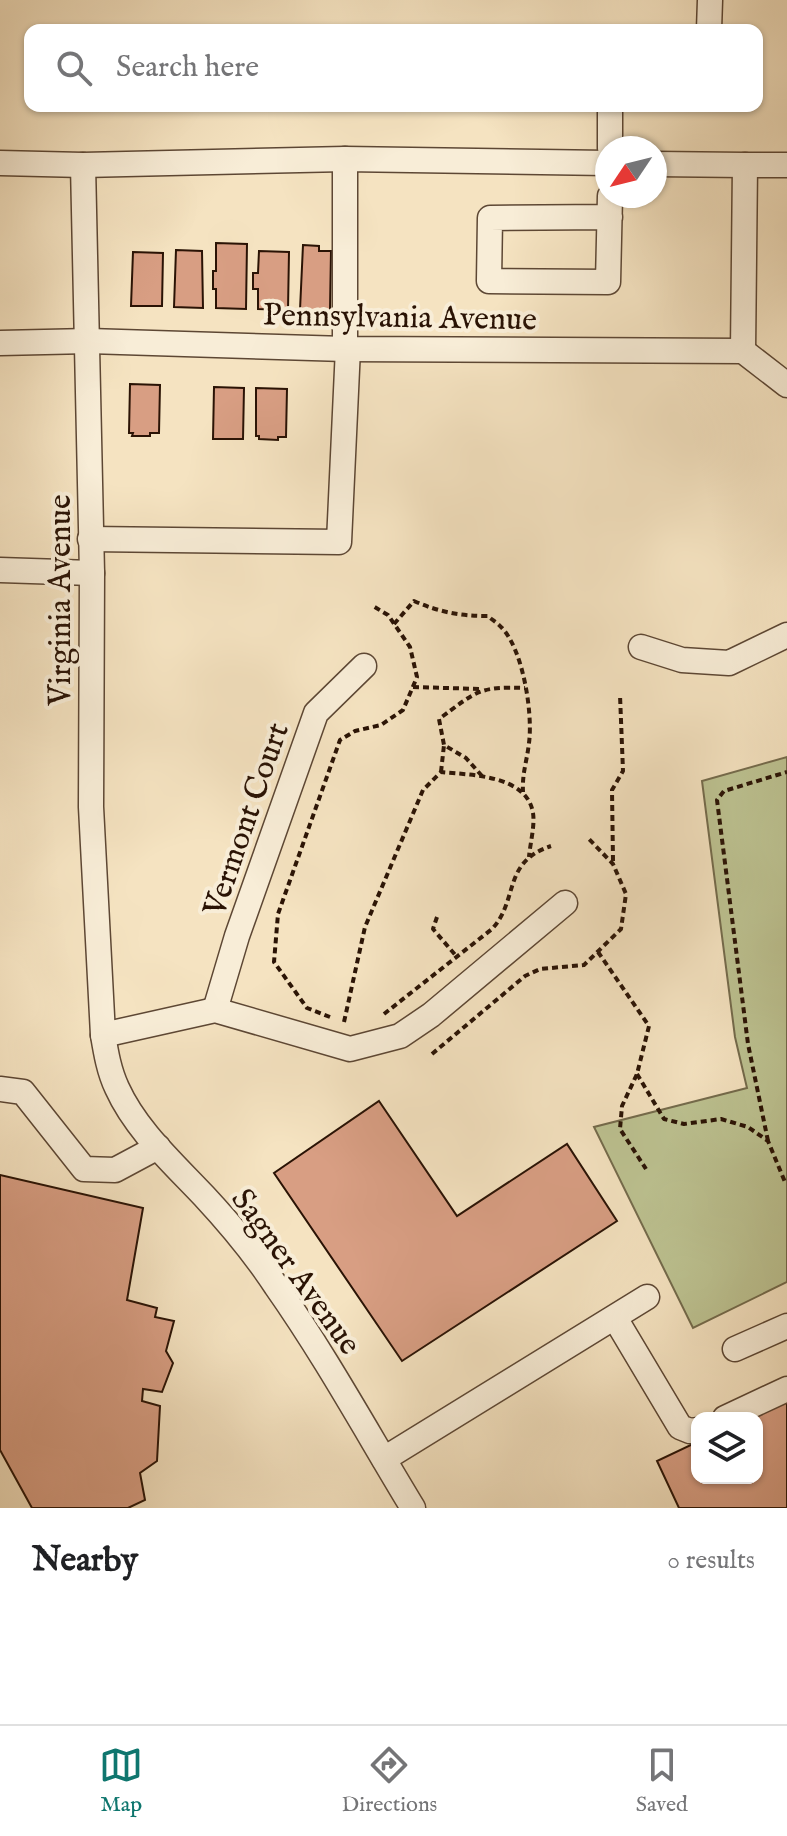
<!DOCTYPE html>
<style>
body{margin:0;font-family:"IM FELL English",serif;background:#f2f2f2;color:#202124}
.controls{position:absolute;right:24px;bottom:24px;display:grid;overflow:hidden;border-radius:16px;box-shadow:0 2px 6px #0004}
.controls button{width:72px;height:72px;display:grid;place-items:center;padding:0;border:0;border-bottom:2px solid #e0e0e0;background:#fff;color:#202124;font:40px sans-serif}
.compass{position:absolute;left:595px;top:136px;width:72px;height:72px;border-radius:50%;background:#fff;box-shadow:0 2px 6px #0004;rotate:235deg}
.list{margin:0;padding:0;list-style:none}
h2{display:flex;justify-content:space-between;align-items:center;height:104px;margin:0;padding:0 32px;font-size:34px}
h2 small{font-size:26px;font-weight:400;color:#757577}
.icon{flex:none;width:44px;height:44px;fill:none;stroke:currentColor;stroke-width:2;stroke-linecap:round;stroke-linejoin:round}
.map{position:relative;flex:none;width:787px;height:1508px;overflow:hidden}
.search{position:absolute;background:#fff;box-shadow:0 2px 6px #0004;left:24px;right:24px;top:24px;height:88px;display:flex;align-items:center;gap:20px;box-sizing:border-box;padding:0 28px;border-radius:16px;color:#757577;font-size:30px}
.sheet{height:216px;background:#fff}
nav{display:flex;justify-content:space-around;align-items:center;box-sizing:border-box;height:112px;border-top:2px solid #e0e0e0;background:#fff;font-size:22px;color:#757577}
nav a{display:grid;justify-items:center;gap:4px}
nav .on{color:#0f766e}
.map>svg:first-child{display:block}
.green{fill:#bdc392;stroke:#746b4c;stroke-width:2}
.building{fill:#d89e83;stroke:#2a1305;stroke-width:2}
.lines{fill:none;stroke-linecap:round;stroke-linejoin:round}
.minor-casing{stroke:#5d4734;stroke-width:27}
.path{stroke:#2a1305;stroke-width:4;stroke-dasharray:6 4;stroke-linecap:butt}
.minor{stroke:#f8edd7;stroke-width:24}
.labels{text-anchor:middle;stroke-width:8;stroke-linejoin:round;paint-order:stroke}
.street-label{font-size:32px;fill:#2a1305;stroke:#f8edd7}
</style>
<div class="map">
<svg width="787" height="1508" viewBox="0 0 787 1508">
<rect width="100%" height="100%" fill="#f5e3c1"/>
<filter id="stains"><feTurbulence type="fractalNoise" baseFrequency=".0025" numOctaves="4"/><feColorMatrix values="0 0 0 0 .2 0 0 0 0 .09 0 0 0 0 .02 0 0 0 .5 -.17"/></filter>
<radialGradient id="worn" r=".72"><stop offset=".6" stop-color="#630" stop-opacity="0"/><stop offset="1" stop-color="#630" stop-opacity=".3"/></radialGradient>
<polygon class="green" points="787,757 787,1282 693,1328 594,1127 747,1088 735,1037 702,781"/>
<g class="building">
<polygon points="216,243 247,244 246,309 216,308 216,289 213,289 213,271 216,271"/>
<polygon points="303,245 319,246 319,251 331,251 330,310 300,310"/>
<polygon points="176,250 202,251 203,308 174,307"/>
<polygon points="259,251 289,252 288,310 258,309 258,289 253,289 253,273 258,273"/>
<polygon points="133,252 163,253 162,306 131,306"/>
<polygon points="130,384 160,385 159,433 150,433 150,436 132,436 133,433 129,433"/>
<polygon points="214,387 244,388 243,439 213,439"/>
<polygon points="256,388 287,389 286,437 278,437 278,440 259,439 259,436 256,436"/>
<polygon points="379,1101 457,1216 567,1144 617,1221 402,1361 274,1173"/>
<polygon points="0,1175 143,1208 127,1300 157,1308 155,1317 174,1321 166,1351 173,1363 162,1392 143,1389 142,1401 160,1406 157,1461 140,1473 145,1500 128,1508 32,1508 0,1450"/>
<polygon points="787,1401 787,1508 679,1508 657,1461 697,1442 697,1478 757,1478 757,1418 750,1418"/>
</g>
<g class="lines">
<g class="minor-casing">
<g id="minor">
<polyline points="709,30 710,0"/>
<polyline points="610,106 610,148"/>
<polyline points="0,163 83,165 345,159 607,163"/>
<polyline points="655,164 745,165"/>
<path d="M83 165 92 573 91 807 103 1035C106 1053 109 1071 117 1088 136 1130 173 1163 204 1196 230 1224 255 1254 276 1286 326 1357 368 1434 413 1508"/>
<polyline points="610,217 490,218 489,281 608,282 610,196"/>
<polyline points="0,343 89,341 345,349 743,351 787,385"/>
<polyline points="345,349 345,159"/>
<polyline points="743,351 745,165 787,165"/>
<polyline points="90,539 339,542 348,348"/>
<polyline points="0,570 92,573"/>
<polyline points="641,647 682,660 729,663 787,635"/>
<polyline points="215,1010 237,936 316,713 364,666"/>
<polyline points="103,1035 215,1010 350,1049 400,1036 431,1015 565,903"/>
<polyline points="0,1089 23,1092 84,1169 115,1170 158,1147"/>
<polyline points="615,1318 680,1427 690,1431 697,1430"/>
<polyline points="735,1349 787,1326"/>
<polyline points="725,1418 787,1389"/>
<polyline points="384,1459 647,1297"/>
</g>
</g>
<g class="path">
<path d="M394 624 414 601C439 612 460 616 488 616 492 620 498 623 502 628 523 650 533 713 529 743 527 761 522 773 523 792"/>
<polyline points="413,687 480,689"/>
<polyline points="441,772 444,745"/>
<path d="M482 776 466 758 444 745 439 719C476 692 478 686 525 688"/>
<polyline points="613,861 612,790 623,771 620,695"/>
<polyline points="437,917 433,929 457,957"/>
<polyline points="598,952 649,1026 637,1074 622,1106 620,1129 646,1169"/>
<path d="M384 1014 492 929C519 900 502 862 551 846"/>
<polyline points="330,1017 307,1008 274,962 278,914 340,740 355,731 381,725 403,710 417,677 410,647 388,615 373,606"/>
<path d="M344 1022 365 927 423 790 441 772C471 775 527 775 533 813 535 826 530 844 529 857"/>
<polyline points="432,1054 525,976 540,969 584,965 621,929 626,894 613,864 589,839"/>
<polyline points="637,1074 664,1119 684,1124 721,1119 748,1127 768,1141 785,1182"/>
<polyline points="768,1141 748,1044 717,800 724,791 787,772"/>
</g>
<use href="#minor" class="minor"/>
</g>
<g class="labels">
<g class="street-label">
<text transform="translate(400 316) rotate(1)" y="11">Pennsylvania Avenue</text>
<text transform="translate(59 600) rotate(-90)" y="11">Virginia Avenue</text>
<text transform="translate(245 819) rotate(-71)" y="11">Vermont Court</text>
<text transform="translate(297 1271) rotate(54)" y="11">Sagner Avenue</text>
</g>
</g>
<rect width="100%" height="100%" filter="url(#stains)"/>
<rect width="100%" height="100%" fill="url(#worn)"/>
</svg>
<div class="controls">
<button><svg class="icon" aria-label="layers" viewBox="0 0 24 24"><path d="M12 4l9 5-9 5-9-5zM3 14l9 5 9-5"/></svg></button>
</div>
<svg class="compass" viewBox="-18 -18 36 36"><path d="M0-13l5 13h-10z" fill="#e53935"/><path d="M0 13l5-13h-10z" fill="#757577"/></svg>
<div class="search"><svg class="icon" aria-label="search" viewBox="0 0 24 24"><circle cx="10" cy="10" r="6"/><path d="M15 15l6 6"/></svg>Search here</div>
</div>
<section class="sheet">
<h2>Nearby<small>0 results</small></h2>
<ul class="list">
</ul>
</section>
<nav>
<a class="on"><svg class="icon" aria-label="map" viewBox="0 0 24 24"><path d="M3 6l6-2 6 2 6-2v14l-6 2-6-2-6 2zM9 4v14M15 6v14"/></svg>Map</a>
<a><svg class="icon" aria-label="directions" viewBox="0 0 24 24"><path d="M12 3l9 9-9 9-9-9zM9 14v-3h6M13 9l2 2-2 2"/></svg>Directions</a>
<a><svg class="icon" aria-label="saved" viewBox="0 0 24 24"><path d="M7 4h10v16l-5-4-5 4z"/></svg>Saved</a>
</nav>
